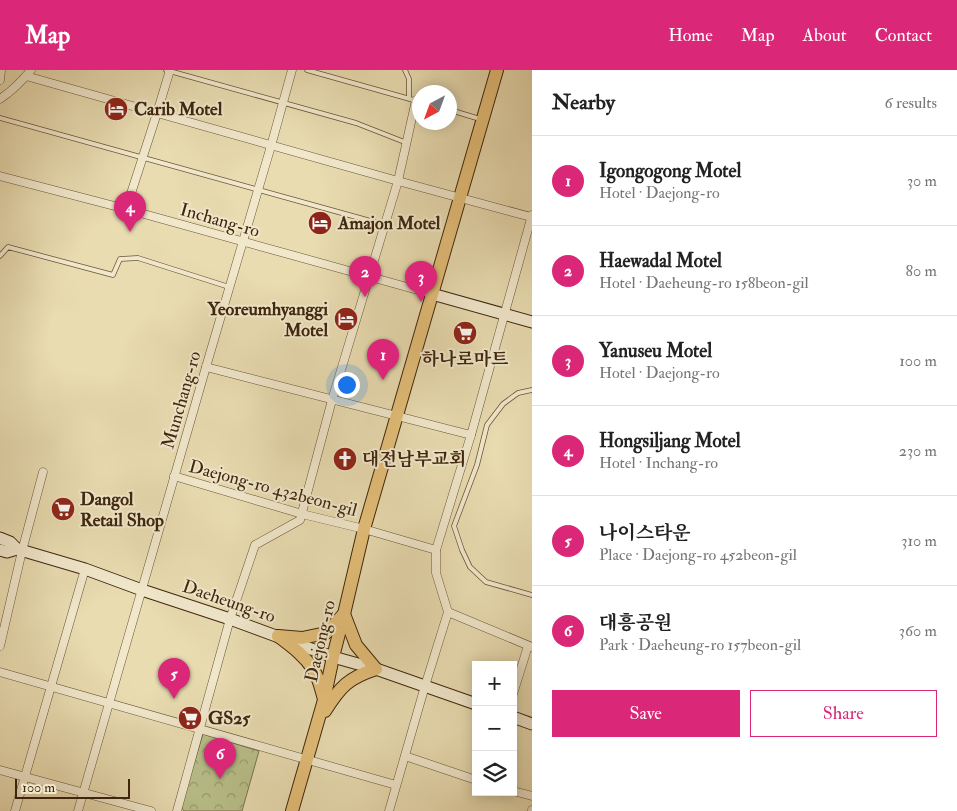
<!DOCTYPE html>
<meta charset="utf-8">
<style>
body{margin:0;font-family:"IM FELL Double Pica","Noto Serif KR",serif;background:#f6f6f6;color:#222}
.controls{position:absolute;right:15px;bottom:15px;display:grid;overflow:hidden;border-radius:0px;box-shadow:0 2px 12px #0003}
.controls button{width:45px;height:45px;display:grid;place-items:center;padding:0;border:0;border-bottom:1px solid #e0e0e0;background:#fff;color:#222;font:25px sans-serif}
.compass{position:absolute;left:412px;top:15px;width:45px;height:45px;border-radius:50%;background:#fff;box-shadow:0 2px 12px #0003;rotate:221deg}
.scale{position:absolute;left:15px;bottom:12px;width:115px;box-sizing:border-box;padding-left:5px;border:2px solid #3f260d;border-top:0;font-size:14px;line-height:18px;white-space:nowrap;color:#3f260d;-webkit-text-stroke:4px #f1e8cc;paint-order:stroke}
.you{position:absolute;left:346px;top:314px;width:18px;height:18px;margin:-12px;border:4px solid #fff;border-radius:50%;background:#1a73e8;box-shadow:0 0 0 8px #1a73e833}
.badge{display:grid;place-items:center;width:32px;height:32px;border-radius:50%;background:#db2777;color:#fff;font-size:16px;font-weight:700}
.pin{position:absolute;translate:-50% -41px;filter:drop-shadow(0 1px 2px #0008)}
.pin::after{content:'';position:absolute;top:26px;width:18px;height:15px;background:inherit;clip-path:polygon(0 0,100% 0,50% 100%)}
.list{margin:0;padding:0;list-style:none}
h2{display:flex;justify-content:space-between;align-items:center;height:65px;margin:0;padding:0 20px;font-size:21px}
h2 small{font-size:16px;font-weight:400;color:#767676}
.list li{display:grid;grid-template-columns:32px 1fr auto;gap:15px;align-items:center;box-sizing:border-box;height:90px;padding:0 20px;border-top:1px solid #e0e0e0}
.list b{display:block;font-size:19px;white-space:nowrap}
.list p{margin:0;font-size:16px;white-space:nowrap;color:#767676}
.list em{font-size:16px;font-style:normal;color:#767676}
.actions{display:flex;gap:10px;padding:15px 20px}
.actions a{flex:1;padding:11px 0;border:1px solid #db2777;border-radius:0px;text-align:center;font-size:18px;color:#db2777}
.actions .main{background:#db2777;color:#fff}
.icon{flex:none;width:28px;height:28px;fill:none;stroke:currentColor;stroke-width:2;stroke-linecap:round;stroke-linejoin:round}
.map{position:relative;flex:none;width:532px;height:741px;overflow:hidden}
header{display:flex;align-items:center;gap:30px;box-sizing:border-box;height:70px;padding:0 25px;background:#db2777;color:#fff}
header strong{font-size:24px}
nav{display:flex;gap:28px;margin-inline-start:auto;font-size:18px}
main{display:flex}
aside{flex:1;background:#fff}
.map>svg:first-child{display:block}
.forest{fill:url(#forest-crowns);stroke:#7c734c}
.lines{fill:none;stroke-linecap:round;stroke-linejoin:round}
.service-casing{stroke:#6a5436;stroke-width:5.5}
.minor-casing{stroke:#6a5436;stroke-width:9}
.secondary-casing{stroke:#3f260d;stroke-width:13}
.primary-casing{stroke:#3f260d;stroke-width:14}
.service{stroke:#f1e8cc;stroke-width:4}
.minor{stroke:#f1e8cc;stroke-width:8}
.secondary{stroke:#f1e8cc;stroke-width:11}
.primary{stroke:#e4be78;stroke-width:12}
.labels{text-anchor:middle;stroke-width:4;stroke-linejoin:round;paint-order:stroke}
.poi-label{font-size:18px;font-weight:bold;fill:#3f260d;stroke:#f1e8cc;text-anchor:start}
.street-label{font-size:18px;fill:#3f260d;stroke:#f1e8cc}
</style>
<header>
<strong>Map</strong>
<nav><a>Home</a><a>Map</a><a>About</a><a>Contact</a></nav>
</header>
<main>
<div class="map">
<svg width="532" height="741" viewBox="0 0 532 741">
<defs>
<pattern id="forest-crowns" width="20" height="18" patternUnits="userSpaceOnUse" patternTransform="scale(1.25)"><rect width="20" height="18" fill="#b9c08a"/><path d="M2 6a3 3 0 1 1 6 0M12 15a3 3 0 1 1 6 0" fill="none" stroke="#989c6f"/></pattern>
</defs>
<rect width="100%" height="100%" fill="#e9dcb1"/>
<filter id="stains"><feTurbulence type="fractalNoise" baseFrequency=".004" numOctaves="4"/><feColorMatrix values="0 0 0 0 .2 0 0 0 0 .09 0 0 0 0 .02 0 0 0 .5 -.17"/></filter>
<radialGradient id="worn" r=".72"><stop offset=".6" stop-color="#630" stop-opacity="0"/><stop offset="1" stop-color="#630" stop-opacity=".3"/></radialGradient>
<polygon class="forest" points="203,664 259,681 242,741 184,741 181,737"/>
<g class="lines">
<g class="service-casing">
<g id="service">
<polyline points="166,0 356,53 407,73"/>
<polyline points="307,0 417,31"/>
<polyline points="405,0 409,9 409,28"/>
<polyline points="450,40 480,49"/>
<polyline points="0,48 385,155"/>
<polyline points="0,186 8,177 113,205 120,189 138,188 229,217"/>
<polyline points="532,320 518,323 503,334 487,355 477,395 454,456 462,480 470,497 486,512 532,525"/>
</g>
</g>
<g class="minor-casing">
<g id="minor">
<polyline points="26,6 398,111 531,147"/>
<polyline points="0,10 1,0"/>
<path d="M0 29C12 21 22 11 31 0"/>
<polyline points="0,106 126,139 432,224"/>
<polyline points="126,139 157,43 170,0"/>
<polyline points="532,145 471,365 436,480 436,503 448,542 532,577"/>
<polyline points="206,297 471,365"/>
<polyline points="174,406 302,444 364,459 436,480"/>
<polyline points="0,576 22,481 43,402"/>
<polyline points="0,602 396,715"/>
<polyline points="513,624 528,576"/>
<polyline points="405,686 476,710"/>
<polyline points="0,700 151,741"/>
<polyline points="513,721 532,726"/>
<polyline points="15,741 85,499"/>
<polyline points="78,741 206,297 271,76 292,0"/>
<polyline points="177,741 230,549 255,475 300,450 332,330 398,111 416,30"/>
<polyline points="389,741 425,616 448,542"/>
<polyline points="532,741 532,740"/>
</g>
</g>
<g class="secondary-casing">
<g id="secondary">
<polyline points="432,224 532,252"/>
<polyline points="0,468 10,472 17,479"/>
<polyline points="0,480 7,482 17,479 85,499 142,520 230,549 333,587 376,599 476,634"/>
<polyline points="513,647 532,654"/>
</g>
</g>
<g class="primary-casing">
<g id="primary">
<path d="M278 566C291 576 304 585 313 599 319 608 321 619 324 629"/>
<polyline points="278,566 302,568 326,563 344,544"/>
<path d="M325 641C340 617 348 608 376 599L356 575 344 544"/>
<polyline points="292,741 324,630 333,587 344,544 364,459 497,0"/>
</g>
</g>
<use href="#service" class="service"/>
<use href="#minor" class="minor"/>
<use href="#secondary" class="secondary"/>
<use href="#primary" class="primary"/>
</g>
<defs>
<g id="hotel-disc" transform="scale(1.25)"><circle r="9.5" fill="#8f2418" stroke="#f1e8cc"/><path d="M-6-4.5h1.5V1H6V5H4.5V3h-9V5H-6ZM-4 0a1.8 1.8 0 1 1 3.6 0ZM.5 0V-2.5h3Q6-2.5 6 0Z" fill="#fff"/></g>
<g id="supermarket-disc" transform="scale(1.25)"><circle r="9.5" fill="#8f2418" stroke="#f1e8cc"/><path d="M-6-5.5h2.5l.6 2H6L4.5 2H-2.5L-4.4-4H-6ZM-1.5 3.2a1.3 1.3 0 1 0 .1 0ZM3 3.2a1.3 1.3 0 1 0 .1 0Z" fill="#fff"/></g>
<g id="church-disc" transform="scale(1.25)"><circle r="9.5" fill="#8f2418" stroke="#f1e8cc"/><path d="M-1.2-6h2.4v3.5h3.3v2.4h-3.3V6h-2.4V-.1h-3.3v-2.4h3.3Z" fill="#fff"/></g>
</defs>
<g fill-rule="evenodd">
<use href="#hotel-disc" x="116" y="39"/>
<use href="#hotel-disc" x="320" y="153"/>
<use href="#hotel-disc" x="346" y="249"/>
<use href="#supermarket-disc" x="465" y="263"/>
<use href="#church-disc" x="345" y="389"/>
<use href="#supermarket-disc" x="63" y="439"/>
<use href="#supermarket-disc" x="190" y="648"/>
</g>
<g class="labels">
<g class="poi-label">
<text x="134" y="45">Carib Motel</text>
<text x="338" y="159">Amajon Motel</text>
<text x="328" y="245" text-anchor="end">Yeoreumhyanggi<tspan x="328" dy="21">Motel</tspan></text>
<text x="465" y="295" text-anchor="middle">하나로마트</text>
<text x="362" y="395">대전남부교회</text>
<text x="80" y="435">Dangol<tspan x="80" dy="21">Retail Shop</tspan></text>
<text x="208" y="654">GS25</text>
</g>
<g class="street-label">
<text transform="translate(220 150) rotate(16)" y="6">Inchang-ro</text>
<text transform="translate(181 330) rotate(-74)" y="6">Munchang-ro</text>
<text transform="translate(273 418) rotate(15)" y="6">Daejong-ro 432beon-gil</text>
<text transform="translate(229 531) rotate(19)" y="6">Daeheung-ro</text>
<text transform="translate(320 571) rotate(-77)" y="6">Daejong-ro</text>
</g>
</g>
<rect width="100%" height="100%" filter="url(#stains)"/>
<rect width="100%" height="100%" fill="url(#worn)"/>
</svg>
<div class="controls">
<button>+</button>
<button>−</button>
<button><svg class="icon" aria-label="layers" viewBox="0 0 24 24"><path d="M12 4l9 5-9 5-9-5zM3 14l9 5 9-5"/></svg></button>
</div>
<svg class="compass" viewBox="-18 -18 36 36"><path d="M0-13l5 13h-10z" fill="#e53935"/><path d="M0 13l5-13h-10z" fill="#767676"/></svg>
<div class="scale">100 m</div>
<div class="you"></div>
<div class="pin badge" style="left:383px;top:310px">1</div>
<div class="pin badge" style="left:365px;top:227px">2</div>
<div class="pin badge" style="left:421px;top:232px">3</div>
<div class="pin badge" style="left:130px;top:162px">4</div>
<div class="pin badge" style="left:174px;top:629px">5</div>
<div class="pin badge" style="left:220px;top:709px">6</div>
</div>
<aside>
<h2>Nearby<small>6 results</small></h2>
<ul class="list">
<li><span class="badge">1</span><div><b>Igongogong Motel</b><p>Hotel · Daejong-ro</p></div><em>30 m</em></li>
<li><span class="badge">2</span><div><b>Haewadal Motel</b><p>Hotel · Daeheung-ro 158beon-gil</p></div><em>80 m</em></li>
<li><span class="badge">3</span><div><b>Yanuseu Motel</b><p>Hotel · Daejong-ro</p></div><em>100 m</em></li>
<li><span class="badge">4</span><div><b>Hongsiljang Motel</b><p>Hotel · Inchang-ro</p></div><em>230 m</em></li>
<li><span class="badge">5</span><div><b>나이스타운</b><p>Place · Daejong-ro 452beon-gil</p></div><em>310 m</em></li>
<li><span class="badge">6</span><div><b>대흥공원</b><p>Park · Daeheung-ro 157beon-gil</p></div><em>360 m</em></li>
</ul>
<div class="actions"><a class="main">Save</a><a>Share</a></div>
</aside>
</main>
